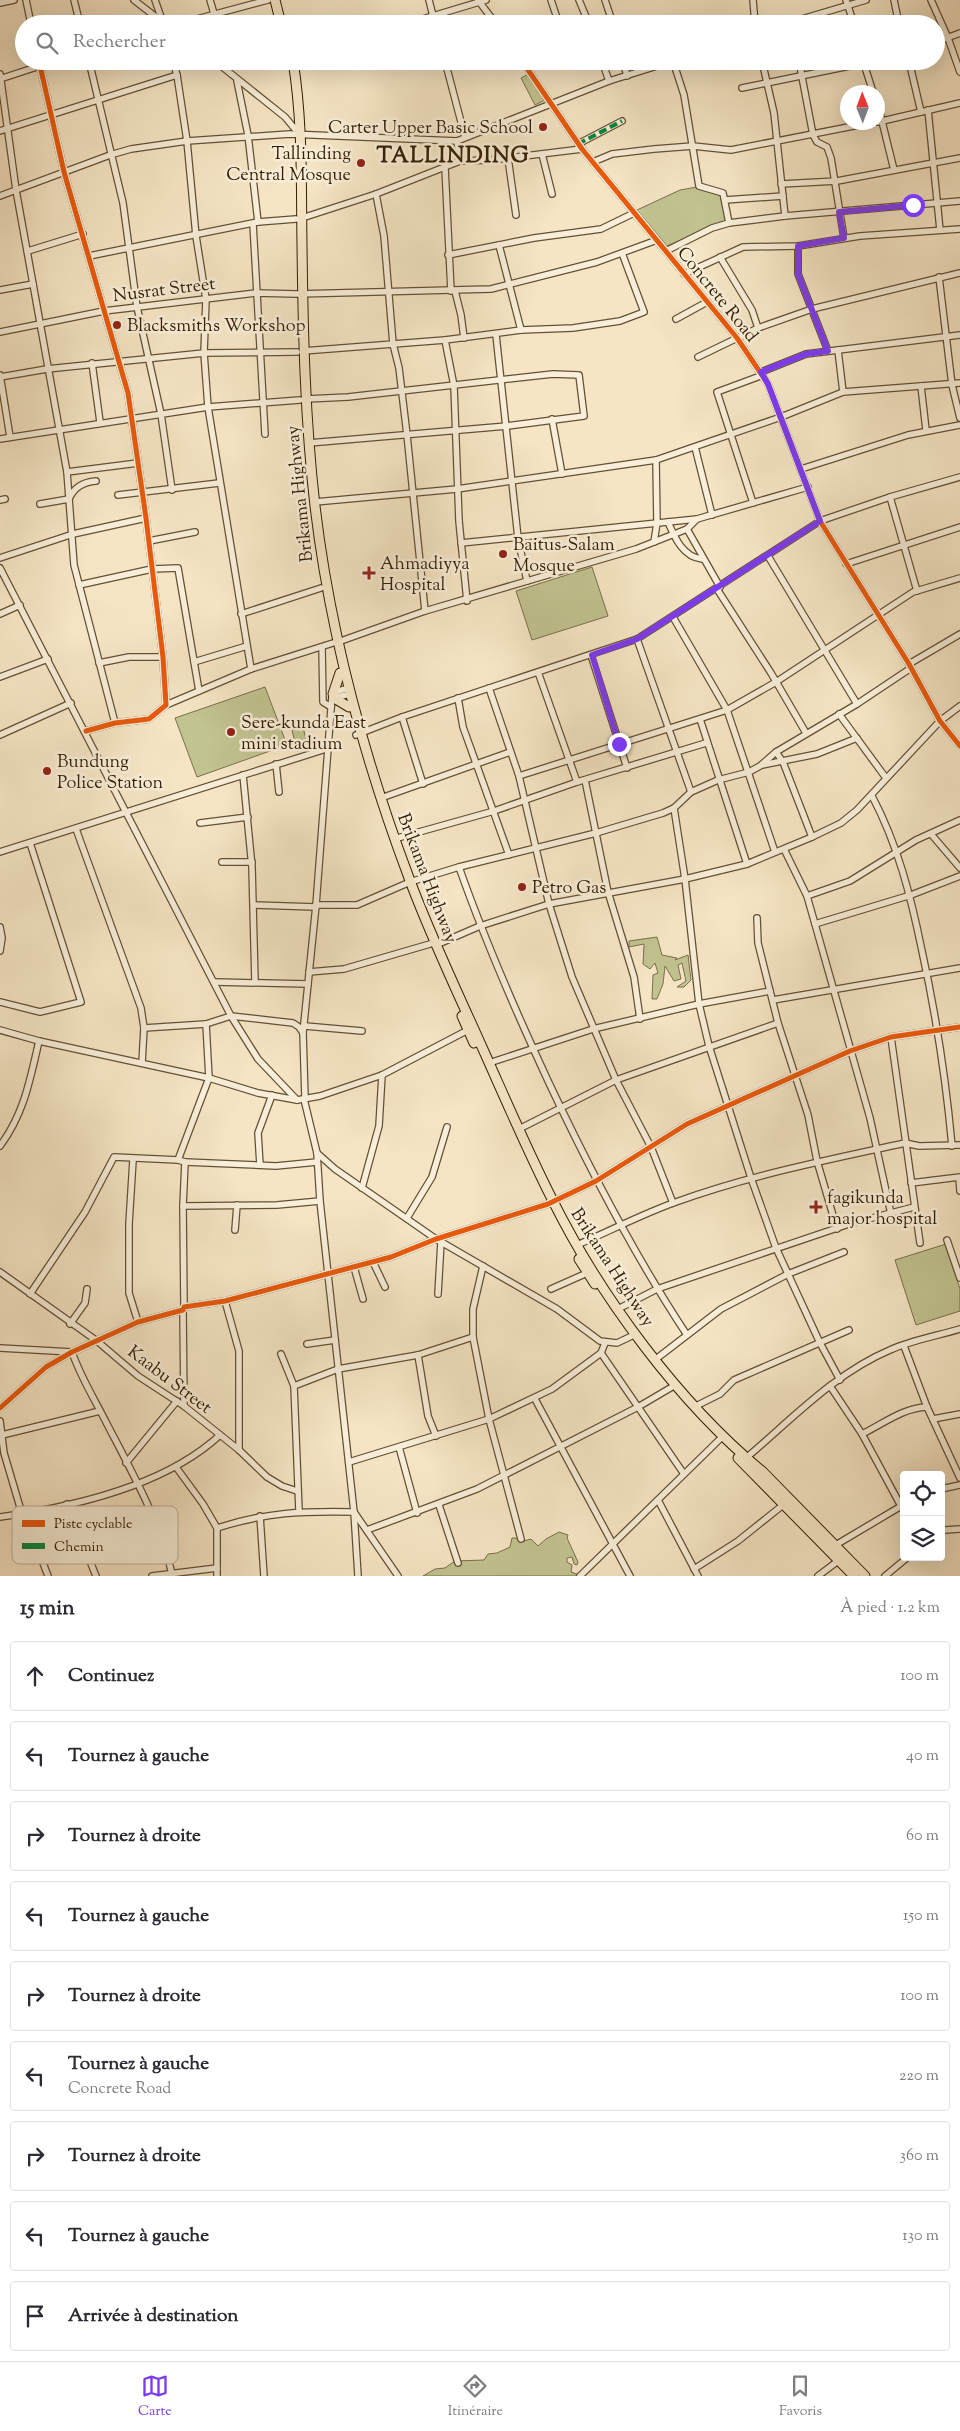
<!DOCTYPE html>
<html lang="fr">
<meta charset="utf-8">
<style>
body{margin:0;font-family:"Sorts Mill Goudy",serif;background:#f2f2f3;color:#2b2b33}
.controls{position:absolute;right:15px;bottom:15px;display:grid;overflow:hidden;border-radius:5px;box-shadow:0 5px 20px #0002}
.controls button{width:45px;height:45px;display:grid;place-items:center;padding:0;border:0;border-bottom:1px solid #e1e1e2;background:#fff;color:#2b2b33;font:25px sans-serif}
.compass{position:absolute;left:840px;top:85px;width:45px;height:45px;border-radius:50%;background:#fff;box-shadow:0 5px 20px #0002;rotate:359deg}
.stop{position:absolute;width:15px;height:15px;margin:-11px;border:4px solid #7c3aed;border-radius:50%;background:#fff}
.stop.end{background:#7c3aed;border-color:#fff;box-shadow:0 1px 5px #0008}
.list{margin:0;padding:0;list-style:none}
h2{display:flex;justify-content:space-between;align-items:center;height:65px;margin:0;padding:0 20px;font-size:21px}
h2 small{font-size:16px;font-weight:400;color:#7c7c81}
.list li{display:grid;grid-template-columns:32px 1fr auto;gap:15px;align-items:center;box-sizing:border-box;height:70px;margin:0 10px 10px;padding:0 10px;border:1px solid #e1e1e2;border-radius:5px}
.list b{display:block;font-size:19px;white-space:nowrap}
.list p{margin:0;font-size:16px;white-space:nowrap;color:#7c7c81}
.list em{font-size:16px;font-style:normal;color:#7c7c81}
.icon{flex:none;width:28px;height:28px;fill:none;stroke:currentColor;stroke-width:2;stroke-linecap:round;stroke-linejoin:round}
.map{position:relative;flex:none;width:960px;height:1576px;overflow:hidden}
.search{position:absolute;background:#fff;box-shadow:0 5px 20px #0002;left:15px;right:15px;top:15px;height:55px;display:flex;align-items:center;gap:12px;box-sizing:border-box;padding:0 18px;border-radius:28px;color:#7c7c81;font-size:19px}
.sheet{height:785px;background:#fff}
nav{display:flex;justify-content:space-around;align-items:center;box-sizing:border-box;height:70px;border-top:1px solid #e1e1e2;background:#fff;font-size:14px;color:#7c7c81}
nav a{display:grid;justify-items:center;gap:2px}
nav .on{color:#7c3aed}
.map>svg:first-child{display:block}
.green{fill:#c1c391;stroke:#7a704a}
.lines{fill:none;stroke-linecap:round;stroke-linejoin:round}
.minor-casing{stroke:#645033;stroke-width:8}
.highway-casing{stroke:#331e02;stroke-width:11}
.minor{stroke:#f8eed9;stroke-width:5.5}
.highway{stroke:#f5e5c5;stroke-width:9}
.quiet{stroke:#00873e;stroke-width:4;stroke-dasharray:8 4;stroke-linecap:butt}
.cycleway-casing{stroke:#f8eed9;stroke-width:8}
.cycleway{stroke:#e8590c;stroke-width:5}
.route{stroke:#7c3aed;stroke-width:6}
.poi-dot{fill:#8f2418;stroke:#f8eed9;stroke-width:2}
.labels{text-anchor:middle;stroke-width:5;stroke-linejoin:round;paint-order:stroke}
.poi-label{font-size:18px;fill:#331e02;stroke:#f8eed9;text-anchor:start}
.street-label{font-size:18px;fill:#331e02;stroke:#f8eed9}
.district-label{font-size:22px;font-weight:bold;letter-spacing:1px;fill:#331e02;stroke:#f8eed9}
.key{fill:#f8eed9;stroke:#bdb098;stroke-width:1}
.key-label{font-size:14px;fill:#331e02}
</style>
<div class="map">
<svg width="960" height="1576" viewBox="0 0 960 1576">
<rect width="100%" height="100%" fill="#f5e5c5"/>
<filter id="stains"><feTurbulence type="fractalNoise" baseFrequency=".004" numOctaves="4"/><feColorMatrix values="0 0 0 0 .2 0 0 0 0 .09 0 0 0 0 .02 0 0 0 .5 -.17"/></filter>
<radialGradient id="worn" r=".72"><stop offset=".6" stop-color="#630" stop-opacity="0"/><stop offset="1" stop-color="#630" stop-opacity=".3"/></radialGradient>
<g class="green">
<polygon points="529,74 547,99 535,105 521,78"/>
<polygon points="697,187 722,194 727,220 667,246 637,210 680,190"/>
<polygon points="592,567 608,616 532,640 516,591"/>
<polygon points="265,687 287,745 197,777 175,718"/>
<polygon points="303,727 308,748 297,751 292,730"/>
<polygon points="657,937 662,955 677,958 675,960 688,955 691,980 684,987 677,987 686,981 682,963 678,965 681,979 674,981 665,966 663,984 657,999 652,999 653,975 658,973 655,963 650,969 643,964 644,944 629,947 629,941"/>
<polygon points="946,1244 960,1289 960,1311 916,1325 895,1260"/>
<polygon points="559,1532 568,1535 567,1538 578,1562 577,1565 574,1564 572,1557 567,1558 567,1562 572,1565 571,1572 582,1576 423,1576 435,1569 445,1568 455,1561 484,1560 488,1554 497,1553 510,1547 512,1538 516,1538 520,1542 531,1539 538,1546 546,1539"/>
</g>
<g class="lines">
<g class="minor-casing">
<g id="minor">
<polyline points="26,0 31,24"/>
<polyline points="74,0 80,24"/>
<polyline points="134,0 165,24"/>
<polyline points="155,0 162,20"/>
<polyline points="210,0 217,24"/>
<polyline points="429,0 435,24"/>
<polyline points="478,0 496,24"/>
<polyline points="551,0 559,24"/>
<polyline points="579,0 589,24"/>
<polyline points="605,0 613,24"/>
<polyline points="753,0 755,24"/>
<polyline points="846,0 854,24"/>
<polyline points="894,0 899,24"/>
<polyline points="931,0 948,38 960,72"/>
<polyline points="0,3 14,0"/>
<polyline points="178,24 268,0"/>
<polyline points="406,24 486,0"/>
<polyline points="785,24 866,0"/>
<polyline points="936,42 960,33"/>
<polyline points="39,61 64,172 128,393 146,518 163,657 166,705 149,719 115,723 86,731"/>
<polyline points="89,61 123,203 137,307 161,414 172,490"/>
<polyline points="173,61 177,75 187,141 196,236 206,299 204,353 208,407 251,669"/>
<polyline points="215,61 285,117 295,129"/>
<polyline points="445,61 465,137"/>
<polyline points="522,61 582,149 737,338 768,384 820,521 909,664 940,721 960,746"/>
<polyline points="602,61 609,81"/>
<polyline points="623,61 627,76"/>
<polyline points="673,61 684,95 699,186 723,193 729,223"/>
<polyline points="762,61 774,113 785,216"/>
<polyline points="799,61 813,135 817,142 827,147 831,158 844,238"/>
<polyline points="863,61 873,92"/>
<polyline points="909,61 921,112"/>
<polyline points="0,74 16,190 67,472 74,565 115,723"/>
<polyline points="0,79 55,61"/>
<polyline points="237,81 248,135 258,222"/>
<polyline points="742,88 874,61"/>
<polyline points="878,105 894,170"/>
<polyline points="928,110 940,230"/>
<polyline points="878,122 960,103"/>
<polyline points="0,131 177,75"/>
<polyline points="457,141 460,161"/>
<polyline points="578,144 622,121"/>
<polyline points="542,154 552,194"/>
<polyline points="508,158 516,215"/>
<polyline points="593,162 612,154 654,149 693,146 731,150 874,122"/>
<polyline points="445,168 451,291"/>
<polyline points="781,184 837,181 960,158"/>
<polyline points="376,194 384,236 393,344 399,368 407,435 425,611"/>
<polyline points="0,196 110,155 131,149 187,141 290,134 457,141 609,81 673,61"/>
<polyline points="725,200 783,196"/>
<polyline points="302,218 376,194 460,161 491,160 582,149"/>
<polyline points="253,224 265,434"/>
<polyline points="499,245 521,330"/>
<polyline points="798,246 798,274 828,351"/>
<polyline points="28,251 83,234"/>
<polyline points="666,251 712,228 729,223 785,216 960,201"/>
<polyline points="448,255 534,238 601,229 634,213"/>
<polyline points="89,256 258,222 296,219"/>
<polyline points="720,257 752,310 758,328"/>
<polyline points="684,274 743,247 798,246 860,236 960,229"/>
<polyline points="939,277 952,385 960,418"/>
<polyline points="0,290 33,284"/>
<polyline points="455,291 461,315 464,338"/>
<polyline points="676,319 707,302"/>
<polyline points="0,332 104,311 256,293 297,294 491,289 597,262 657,240"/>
<polyline points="496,335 518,538 527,581"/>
<polyline points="445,340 454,386 459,521 467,601"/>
<polyline points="838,350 843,392"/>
<polyline points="303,351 445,340 521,330 573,328 620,321 644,312 622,253"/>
<polyline points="698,357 758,328 812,309 960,273"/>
<polyline points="92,363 100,422"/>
<polyline points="761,372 806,354 960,335"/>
<polyline points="0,375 10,437"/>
<polyline points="0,377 47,369 204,353 297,352"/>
<polyline points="921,386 926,430"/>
<polyline points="306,399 348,397 553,374 579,375 584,416 507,426 309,443"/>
<polyline points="552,419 562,474"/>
<polyline points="0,439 208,407 300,400"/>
<polyline points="695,447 712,515"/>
<polyline points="801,469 908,435 960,425"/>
<polyline points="67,472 138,463"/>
<polyline points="118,495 219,483"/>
<polyline points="890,497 917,591"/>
<polyline points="0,500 5,499"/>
<polyline points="315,502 457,489 656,460 781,417 843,392 960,383"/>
<polyline points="753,503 717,392 763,375"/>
<path d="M40 504 69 499C74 487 83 482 96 481"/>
<path d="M668 522C675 538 683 557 702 559"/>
<polyline points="687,529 720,587"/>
<polyline points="149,541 195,532"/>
<polyline points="654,542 657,523 656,460"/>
<polyline points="461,543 697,519"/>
<polyline points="768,556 857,704"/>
<polyline points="0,558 73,534 146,518"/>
<polyline points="846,564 960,527"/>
<polyline points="0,568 231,1016 258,1059 297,1100"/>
<polyline points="79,585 152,569 178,568 199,691"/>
<polyline points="717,589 771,673 806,733"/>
<polyline points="0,614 20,605"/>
<polyline points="241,614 321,588"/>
<polyline points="673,617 727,710 775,852"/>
<polyline points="637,639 691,792"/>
<polyline points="338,642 425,611 636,549 687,529 697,519 808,487"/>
<polyline points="322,647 323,702 331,707"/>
<polyline points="591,655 627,768"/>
<polyline points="194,662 247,646"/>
<polyline points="99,663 129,657 163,657"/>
<polyline points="909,664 960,634"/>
<polyline points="538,672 577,782"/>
<polyline points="0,677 48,659"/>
<polyline points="489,688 519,776 549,904 572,977 616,1080 651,1147 673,1203"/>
<polyline points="334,698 350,694"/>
<polyline points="458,698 463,727 509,855"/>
<polyline points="166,705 251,669 333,643"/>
<polyline points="839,714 886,778"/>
<polyline points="402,717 423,784"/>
<polyline points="700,719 747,864"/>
<polyline points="0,735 71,703"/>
<polyline points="356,735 402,717 637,639 820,521 890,497 960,477"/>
<polyline points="776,752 783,762 812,837"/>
<polyline points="276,764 279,792"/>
<polyline points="762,765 817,754 857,738"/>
<polyline points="243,775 252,867 255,982"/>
<polyline points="519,776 727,710 776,682 913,592 960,578"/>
<polyline points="585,780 608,892 634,977 640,1019"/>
<path d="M872 796C898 845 911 897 922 951 936 1015 946 1080 952 1146"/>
<polyline points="381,798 510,752"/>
<polyline points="674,808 685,879 699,1004 709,1046 751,1178 776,1248 820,1343 840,1380"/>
<polyline points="200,823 248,817"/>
<polyline points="76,829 141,1008 144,1028 142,1063"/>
<polyline points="931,834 960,868"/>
<polyline points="394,839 494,811 577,782 706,743"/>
<polyline points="784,849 807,896 815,924 870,1118 891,1214"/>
<polyline points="0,852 326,749"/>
<polyline points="222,862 252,862"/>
<path d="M459 867C485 941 516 1012 549 1083 590 1170 634 1255 687 1335"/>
<polyline points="807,896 850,881 916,840 960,820"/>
<polyline points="254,905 316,907"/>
<polyline points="316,905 357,905 410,882 459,867 596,833 663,813 674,808 691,792 718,780 749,772 760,766 776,752 857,704 911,668"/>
<polyline points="757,918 758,943 778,1023 808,1115 817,1161 837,1229"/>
<polyline points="815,924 911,895 960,876"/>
<polyline points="0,927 2,938 0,951"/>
<polyline points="436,945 480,926 549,904 685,879 747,864 812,837 841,823 857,810 940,721 960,706"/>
<polyline points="309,972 344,969 430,944"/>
<polyline points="215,982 308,984"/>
<polyline points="773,1000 960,968"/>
<polyline points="0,1002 40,1012 81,1002 30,843"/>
<polyline points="305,1026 362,1031"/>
<polyline points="144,1028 206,1024 231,1016 293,1023 299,1027 303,1033 305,1098"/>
<polyline points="0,1030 39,1041 209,1078 258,1093 297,1100 320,1096 382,1075 468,1030"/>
<polyline points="303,1033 316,905 332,696 335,692 349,688"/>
<polyline points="891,1037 920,1243"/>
<polyline points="489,1063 593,1029 699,1004 770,991"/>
<polyline points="304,1099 317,1153 320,1201 354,1512 358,1576"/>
<polyline points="519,1129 616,1080 778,1023"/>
<path d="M0 1146C24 1114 30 1080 39 1041"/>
<polyline points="317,1153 335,1169 436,1239 557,1309 600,1341 617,1343 636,1334"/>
<polyline points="133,1160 129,1224 129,1293 138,1322"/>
<polyline points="178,1160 209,1078 206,1024"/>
<polyline points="185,1162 276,1166 317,1162"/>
<polyline points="260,1165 258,1133 272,1095"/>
<polyline points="959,1178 960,1191"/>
<polyline points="911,1183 960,1177"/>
<polyline points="362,1188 379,1126 382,1075"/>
<polyline points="183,1206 277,1205 320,1201"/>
<polyline points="407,1218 432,1177 447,1127"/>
<polyline points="235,1230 237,1205"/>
<polyline points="947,1240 960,1278"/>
<path d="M577 1245C610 1231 642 1214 676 1202 750 1175 828 1160 905 1143L919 1146 960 1145"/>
<polyline points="373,1262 385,1287"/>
<polyline points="483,1266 473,1309 473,1337 489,1419 521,1539"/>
<polyline points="354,1267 363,1299"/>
<polyline points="0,1272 97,1341 138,1376 184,1406 239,1450 267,1477 282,1486 297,1491"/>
<polyline points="551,1289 587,1273"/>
<polyline points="30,1294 85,1212 114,1157 178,1160 185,1162 183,1206 184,1307"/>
<polyline points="438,1294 441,1242"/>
<polyline points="225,1301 239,1351 239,1450"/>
<polyline points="618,1309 657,1289 849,1224 914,1207"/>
<polyline points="183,1310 184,1406"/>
<polyline points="70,1324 85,1303 87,1289"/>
<polyline points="307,1344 335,1340"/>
<polyline points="904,1346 927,1407 960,1478"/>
<path d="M0 1348 72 1352C81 1378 95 1400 107 1424 132 1472 160 1522 172 1574"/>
<polyline points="601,1353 684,1474"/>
<polyline points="281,1354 294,1386"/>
<polyline points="418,1355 428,1416 436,1436"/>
<polyline points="656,1359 721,1309 788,1274 844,1252"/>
<polyline points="830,1386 862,1434 901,1506"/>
<polyline points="535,1399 630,1576"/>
<polyline points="696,1406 720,1394 734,1380 849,1330"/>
<polyline points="0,1408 46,1367 72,1352 138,1322 183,1310 184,1307 225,1301 391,1257 436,1239 548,1204 596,1181 687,1124 850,1051 891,1037 960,1027"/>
<polyline points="933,1419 960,1414"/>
<polyline points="0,1421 4,1453 22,1514 27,1521 48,1576"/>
<path d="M862 1434C883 1424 902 1408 927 1407"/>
<polyline points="2,1435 100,1411"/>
<polyline points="399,1447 417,1513"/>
<path d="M746 1458C791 1420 835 1373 890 1350 912 1340 937 1336 960 1329"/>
<polyline points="349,1462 489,1419 552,1389 601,1353 605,1343"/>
<polyline points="126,1463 177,1401"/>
<polyline points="176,1467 203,1504 217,1528 217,1576"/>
<polyline points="941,1489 960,1485"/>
<polyline points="658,1500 698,1576"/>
<polyline points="67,1504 96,1576"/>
<polyline points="439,1505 458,1563"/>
<polyline points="299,1511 294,1386 338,1369 418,1355 473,1337"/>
<polyline points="260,1516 264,1576"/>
<path d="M0 1517C73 1507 165 1486 220 1435"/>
<path d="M217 1528C267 1512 302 1511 354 1512L398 1576"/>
<polyline points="367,1530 477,1489 638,1407 672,1387"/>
<polyline points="945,1530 960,1529"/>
<polyline points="834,1546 903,1505"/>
<polyline points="694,1569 738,1541 783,1505"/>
<polyline points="152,1576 217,1568"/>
<polyline points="580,1576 720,1439"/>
<polyline points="818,1576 838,1561"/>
<polyline points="885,1576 908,1557"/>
</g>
</g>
<g class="highway-casing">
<g id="highway">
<polyline points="275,0 281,24"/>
<path d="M293 61C303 122 301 184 302 245 303 332 305 419 315 506 330 633 364 758 409 878 430 935 457 991 482 1047 505 1098 527 1150 553 1201 601 1297 679 1403 763 1472L865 1576"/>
<polyline points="333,694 340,673"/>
<polyline points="334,698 349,707"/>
<polyline points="462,1016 474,1043"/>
<polyline points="579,1259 595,1284"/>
<polyline points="738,1458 854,1576"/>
</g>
</g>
<use href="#minor" class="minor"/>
<use href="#highway" class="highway"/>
<polyline class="quiet" points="578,144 622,121"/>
<g class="cycleway-casing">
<g id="cycleway">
<polyline points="39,61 64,172 128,393 146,518 163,657 166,705 149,719 115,723 86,731"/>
<polyline points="522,61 582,149 737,338 768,384 820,521 909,664 940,721 960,746"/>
<polyline points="0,1408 46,1367 72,1352 138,1322 183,1310 184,1307 225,1301 391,1257 436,1239 548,1204 596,1181 687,1124 850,1051 891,1037 960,1027"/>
</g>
</g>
<use href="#cycleway" class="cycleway"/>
</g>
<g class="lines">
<polyline class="route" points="619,744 592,655 637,639 820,521 768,384 761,372 806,354 828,351 798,274 798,246 844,238 839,212 913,205"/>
</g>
<g class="poi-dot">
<circle cx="543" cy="127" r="5"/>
<circle cx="361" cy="163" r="5"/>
<circle cx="117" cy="325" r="5"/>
<circle cx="503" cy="554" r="5"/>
<path d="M366.5 565.5h5v5h5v5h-5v5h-5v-5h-5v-5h5z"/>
<circle cx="231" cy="732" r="5"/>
<circle cx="47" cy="771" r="5"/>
<circle cx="522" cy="887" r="5"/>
<path d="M813.5 1199.5h5v5h5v5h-5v5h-5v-5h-5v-5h5z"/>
</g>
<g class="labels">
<g class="poi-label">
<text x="533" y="133" text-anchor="end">Carter Upper Basic School</text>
<text x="351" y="159" text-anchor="end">Tallinding<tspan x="351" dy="21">Central Mosque</tspan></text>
<text x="127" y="331">Blacksmiths Workshop</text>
<text x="513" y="550">Baitus-Salam<tspan x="513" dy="21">Mosque</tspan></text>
<text x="380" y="569">Ahmadiyya<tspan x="380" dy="21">Hospital</tspan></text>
<text x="241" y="728">Sere-kunda East<tspan x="241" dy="21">mini stadium</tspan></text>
<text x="57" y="767">Bundung<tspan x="57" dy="21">Police Station</tspan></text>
<text x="532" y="893">Petro Gas</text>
<text x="827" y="1203">fagikunda<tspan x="827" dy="21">major hospital</tspan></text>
</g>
<g class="street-label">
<text transform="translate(164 289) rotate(-7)" y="6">Nusrat Street</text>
<text transform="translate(718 294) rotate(51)" y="6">Concrete Road</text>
<text transform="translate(299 494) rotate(-96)" y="6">Brikama Highway</text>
<text transform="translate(428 878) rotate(69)" y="6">Brikama Highway</text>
<text transform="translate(613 1267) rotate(57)" y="6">Brikama Highway</text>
<text transform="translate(170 1379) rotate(37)" y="6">Kaabu Street</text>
</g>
<g class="district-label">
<text x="453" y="162">TALLINDING</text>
</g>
</g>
<rect x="12" y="1506" width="166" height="58" rx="8" class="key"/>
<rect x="22" y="1520" width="23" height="7" fill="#e8590c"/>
<rect x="22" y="1543" width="23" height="6" fill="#00873e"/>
<g class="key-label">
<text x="54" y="1528">Piste cyclable</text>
<text x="54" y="1551">Chemin</text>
</g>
<rect width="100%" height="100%" filter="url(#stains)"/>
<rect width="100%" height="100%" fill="url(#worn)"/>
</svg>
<div class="controls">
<button><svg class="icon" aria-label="locate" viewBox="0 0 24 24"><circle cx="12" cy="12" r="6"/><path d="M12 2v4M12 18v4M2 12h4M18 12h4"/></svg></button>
<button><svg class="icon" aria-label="layers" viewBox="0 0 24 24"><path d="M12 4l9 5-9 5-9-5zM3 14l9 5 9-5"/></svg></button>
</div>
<svg class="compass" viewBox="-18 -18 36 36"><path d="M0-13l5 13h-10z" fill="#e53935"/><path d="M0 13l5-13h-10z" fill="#7c7c81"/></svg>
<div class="stop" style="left:913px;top:205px"></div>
<div class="stop end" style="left:619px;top:744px"></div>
<div class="search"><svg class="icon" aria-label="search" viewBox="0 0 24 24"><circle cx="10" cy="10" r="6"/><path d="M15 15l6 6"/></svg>Rechercher</div>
</div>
<section class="sheet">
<h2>15 min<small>À pied · 1.2 km</small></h2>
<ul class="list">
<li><svg class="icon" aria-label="ahead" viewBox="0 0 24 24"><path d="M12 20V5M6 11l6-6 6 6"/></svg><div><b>Continuez</b></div><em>100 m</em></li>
<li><svg class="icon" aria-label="left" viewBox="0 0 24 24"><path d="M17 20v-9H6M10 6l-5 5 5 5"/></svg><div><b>Tournez à gauche</b></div><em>40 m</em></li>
<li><svg class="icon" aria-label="right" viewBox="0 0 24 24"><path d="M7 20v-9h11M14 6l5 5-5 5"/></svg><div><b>Tournez à droite</b></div><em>60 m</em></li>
<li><svg class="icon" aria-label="left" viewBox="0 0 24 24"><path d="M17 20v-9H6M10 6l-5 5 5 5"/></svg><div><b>Tournez à gauche</b></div><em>150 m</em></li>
<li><svg class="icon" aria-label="right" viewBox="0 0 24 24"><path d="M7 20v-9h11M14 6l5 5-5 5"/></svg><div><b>Tournez à droite</b></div><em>100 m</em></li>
<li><svg class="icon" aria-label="left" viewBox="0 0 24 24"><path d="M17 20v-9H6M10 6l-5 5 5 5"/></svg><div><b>Tournez à gauche</b><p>Concrete Road</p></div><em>220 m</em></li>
<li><svg class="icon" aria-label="right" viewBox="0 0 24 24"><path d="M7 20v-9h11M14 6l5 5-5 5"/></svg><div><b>Tournez à droite</b></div><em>360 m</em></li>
<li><svg class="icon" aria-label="left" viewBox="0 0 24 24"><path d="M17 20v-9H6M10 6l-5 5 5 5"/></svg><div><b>Tournez à gauche</b></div><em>130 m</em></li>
<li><svg class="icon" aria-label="arrive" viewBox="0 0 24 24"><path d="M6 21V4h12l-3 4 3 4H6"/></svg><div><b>Arrivée à destination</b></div></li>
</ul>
</section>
<nav>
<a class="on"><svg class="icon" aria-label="map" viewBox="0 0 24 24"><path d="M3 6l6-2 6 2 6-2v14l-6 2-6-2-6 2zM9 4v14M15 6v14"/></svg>Carte</a>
<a><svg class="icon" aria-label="directions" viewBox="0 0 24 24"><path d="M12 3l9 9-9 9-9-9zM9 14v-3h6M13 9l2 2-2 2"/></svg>Itinéraire</a>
<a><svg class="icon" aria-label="saved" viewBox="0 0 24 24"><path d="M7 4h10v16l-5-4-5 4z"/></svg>Favoris</a>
</nav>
